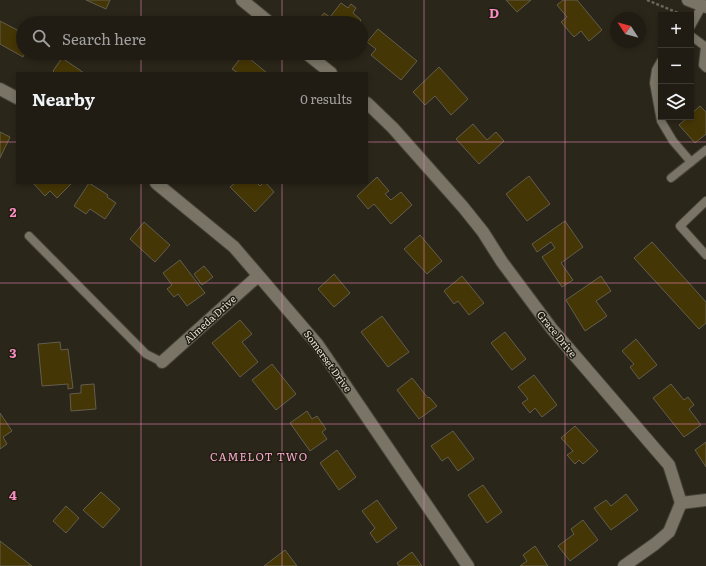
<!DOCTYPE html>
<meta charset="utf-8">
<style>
body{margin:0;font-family:Literata,serif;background:#28251c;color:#f1f3f6}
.controls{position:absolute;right:12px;top:12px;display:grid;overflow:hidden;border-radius:0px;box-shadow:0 2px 6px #0003}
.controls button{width:36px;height:36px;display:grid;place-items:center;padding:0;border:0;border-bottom:1px solid #3d3a33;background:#201c13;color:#f1f3f6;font:20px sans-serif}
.compass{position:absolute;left:610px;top:12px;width:36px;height:36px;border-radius:50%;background:#201c13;box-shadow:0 2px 6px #0003;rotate:306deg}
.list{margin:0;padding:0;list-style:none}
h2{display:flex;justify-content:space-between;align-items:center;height:52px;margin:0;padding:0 16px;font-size:17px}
h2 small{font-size:13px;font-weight:400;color:#a2a1a0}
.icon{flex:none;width:22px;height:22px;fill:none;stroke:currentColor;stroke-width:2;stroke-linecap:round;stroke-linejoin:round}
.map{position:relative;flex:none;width:706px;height:566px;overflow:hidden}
.search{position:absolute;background:#201c13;box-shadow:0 2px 6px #0003;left:16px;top:16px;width:352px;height:44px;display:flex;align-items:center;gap:10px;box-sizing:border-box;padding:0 14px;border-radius:22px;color:#a2a1a0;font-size:15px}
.panel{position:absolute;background:#201c13;box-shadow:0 2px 6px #0003;left:16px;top:72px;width:352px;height:112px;border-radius:0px}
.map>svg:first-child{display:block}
.building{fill:#453605;stroke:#625d4e}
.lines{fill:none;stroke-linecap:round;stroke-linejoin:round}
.lane-casing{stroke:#454237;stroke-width:10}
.street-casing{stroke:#454237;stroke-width:14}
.secondary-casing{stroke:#454237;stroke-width:14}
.path{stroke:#686559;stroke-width:2.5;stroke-dasharray:3 2;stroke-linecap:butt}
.lane{stroke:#797465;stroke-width:8}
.street{stroke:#797465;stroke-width:12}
.secondary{stroke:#797465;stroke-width:12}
.grid{fill:none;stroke:#fa8fc6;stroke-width:1;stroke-opacity:0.55}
.labels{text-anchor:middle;stroke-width:3;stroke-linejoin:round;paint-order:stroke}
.street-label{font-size:10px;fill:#e4e2d9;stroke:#211c10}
.neighbourhood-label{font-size:11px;letter-spacing:1px;fill:#f8abd0;stroke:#211c10}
.grid-label{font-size:13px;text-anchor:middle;font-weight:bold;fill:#fa8fc6;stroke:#211c10;stroke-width:3;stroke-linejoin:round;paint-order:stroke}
</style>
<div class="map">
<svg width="706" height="566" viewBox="0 0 706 566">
<rect width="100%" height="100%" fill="#2a2619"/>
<g class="building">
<polygon points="86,0 110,0 106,9"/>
<polygon points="506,0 531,0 517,12"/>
<polygon points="563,0 577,0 602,30 589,41 581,31 574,37 561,22 567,17 557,5"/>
<polygon points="341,3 348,8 351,4 356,8 353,13 361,20 359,23 316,23 324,13 330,17"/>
<polygon points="0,21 21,32 23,29 23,53 25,53 23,57 0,44"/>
<polygon points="378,29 417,61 401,80 371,55 376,49 367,42"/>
<polygon points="244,54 267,73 238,73 232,69"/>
<polygon points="62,58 84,73 55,73 53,71"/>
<polygon points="439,67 468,99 451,115 435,96 425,105 413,92"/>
<polygon points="700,106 706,112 706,134 695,143 679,125 688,117 691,117 691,114"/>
<polygon points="473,124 487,140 496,132 504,141 479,164 456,139"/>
<polygon points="0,132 10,137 0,158"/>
<polygon points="529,176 550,204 527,221 506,194"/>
<polygon points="377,177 389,191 385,194 391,200 401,192 412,205 391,224 374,204 368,209 357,196"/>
<polygon points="33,183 72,183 57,198 50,191 45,196"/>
<polygon points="89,183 108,195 107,197 116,203 105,219 90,209 86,214 74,206"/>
<polygon points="235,183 257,183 260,186 263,183 266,183 274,192 255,212 230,187"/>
<polygon points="565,221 583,247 561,263 573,280 562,287 542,257 555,248 551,242 537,252 532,244"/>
<polygon points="144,222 170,245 155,262 130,239"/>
<polygon points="420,235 442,261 427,274 404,249"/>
<polygon points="652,242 706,302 706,323 699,329 634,258"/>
<polygon points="180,260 205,293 187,306 178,294 174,297 167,289 172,285 163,273"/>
<polygon points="204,266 213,277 202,285 194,274"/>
<polygon points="334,274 350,293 334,307 318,289"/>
<polygon points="462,276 484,303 469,315 458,301 454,304 444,291"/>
<polygon points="601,276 611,291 596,301 607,316 585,331 566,300"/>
<polygon points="382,316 409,352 388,367 361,332"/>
<polygon points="240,320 252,334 242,342 258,362 240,377 212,343"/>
<polygon points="505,332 526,359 512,370 491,343"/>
<polygon points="636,339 657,365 639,379 630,367 634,364 622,351"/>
<polygon points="60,342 61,350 68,349 73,388 68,389 68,384 42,386 38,344"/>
<polygon points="272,364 296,394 276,410 252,380"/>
<polygon points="534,375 557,405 542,417 535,408 530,413 522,403 528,399 518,387"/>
<polygon points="412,378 428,398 429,397 437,406 419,419 397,390"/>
<polygon points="94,384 96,409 71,411 70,394 81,393 81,385"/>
<polygon points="671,384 684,400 688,397 694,405 689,409 701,425 684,437 653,398"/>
<polygon points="307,411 312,419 317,416 326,429 322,432 327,439 310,451 290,423"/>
<polygon points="0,413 12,431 3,437 7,444 0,449"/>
<polygon points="575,426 598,451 583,464 579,460 575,464 567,455 573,451 561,438"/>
<polygon points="453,431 474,459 458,471 448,457 442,461 431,446"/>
<polygon points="706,442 706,467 695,450"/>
<polygon points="337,450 356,477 339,490 320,463"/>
<polygon points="483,485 502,512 487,523 468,495"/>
<polygon points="101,492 120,509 103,528 83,510"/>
<polygon points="626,494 638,510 611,530 594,508 606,500 611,506"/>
<polygon points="377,500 397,528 377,543 370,533 375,528 362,511"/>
<polygon points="66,506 79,518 66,533 53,521"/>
<polygon points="583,520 598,540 570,561 558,546 574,534 571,529"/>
<polygon points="0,541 32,566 0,566"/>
<polygon points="535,546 548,566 520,566 527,561 523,555"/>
<polygon points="285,550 297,566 264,566"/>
<polygon points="412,552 422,566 399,566 397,563"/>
</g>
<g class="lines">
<g class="lane-casing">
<g id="lane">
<polyline points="691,26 702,6"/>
<polyline points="691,36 706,47"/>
<polyline points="706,48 705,47 703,65 706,68"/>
<polyline points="661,61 656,70 654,83 661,121 673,141 691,162"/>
<polyline points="671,178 706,150"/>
<polyline points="706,201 680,226 706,255"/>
<polyline points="29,236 146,354 162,362"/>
</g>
</g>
<g class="street-casing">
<g id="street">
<polyline points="242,0 270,23"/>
<polyline points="306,53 331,73"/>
<polyline points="0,89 17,98"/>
<polyline points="367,103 393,128 463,207 483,232 502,262 552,329 669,465 681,503 669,532 655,544 624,566"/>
<polyline points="156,183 234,247 318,345 468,566"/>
<polyline points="162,362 258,276"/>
<polyline points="681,503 706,500"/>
</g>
</g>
<g class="secondary-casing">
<polyline id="secondary" points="688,0 706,7"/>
</g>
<polyline class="path" points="647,0 683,15"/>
<use href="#lane" class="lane"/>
<use href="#street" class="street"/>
<use href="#secondary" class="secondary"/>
</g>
<path class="grid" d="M141 0V23M282 0V23M424 0V566M565 0V566M141 53V73M282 53V73M0 142H17M367 142H706M141 183V566M282 183V566M0 283H706M0 424H706"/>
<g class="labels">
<g class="street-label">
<text transform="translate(210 319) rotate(-42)" y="4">Almeda Drive</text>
<text transform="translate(557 334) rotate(51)" y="4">Grace Drive</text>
<text transform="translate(328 361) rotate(54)" y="4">Somerset Drive</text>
</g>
<g class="neighbourhood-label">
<text x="259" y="461">CAMELOT TWO</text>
</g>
</g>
<g class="grid-label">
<text x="494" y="18">D</text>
<text x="13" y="217">2</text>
<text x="13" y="358">3</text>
<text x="13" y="500">4</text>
</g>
</svg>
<div class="controls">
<button>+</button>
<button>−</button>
<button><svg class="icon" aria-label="layers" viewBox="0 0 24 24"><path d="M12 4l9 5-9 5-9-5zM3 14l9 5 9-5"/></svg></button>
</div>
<svg class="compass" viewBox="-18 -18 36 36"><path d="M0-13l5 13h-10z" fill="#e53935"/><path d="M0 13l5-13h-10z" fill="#a2a1a0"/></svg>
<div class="search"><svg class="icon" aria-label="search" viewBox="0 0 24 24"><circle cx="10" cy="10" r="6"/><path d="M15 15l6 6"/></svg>Search here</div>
<section class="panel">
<h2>Nearby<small>0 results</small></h2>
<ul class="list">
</ul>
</section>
</div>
